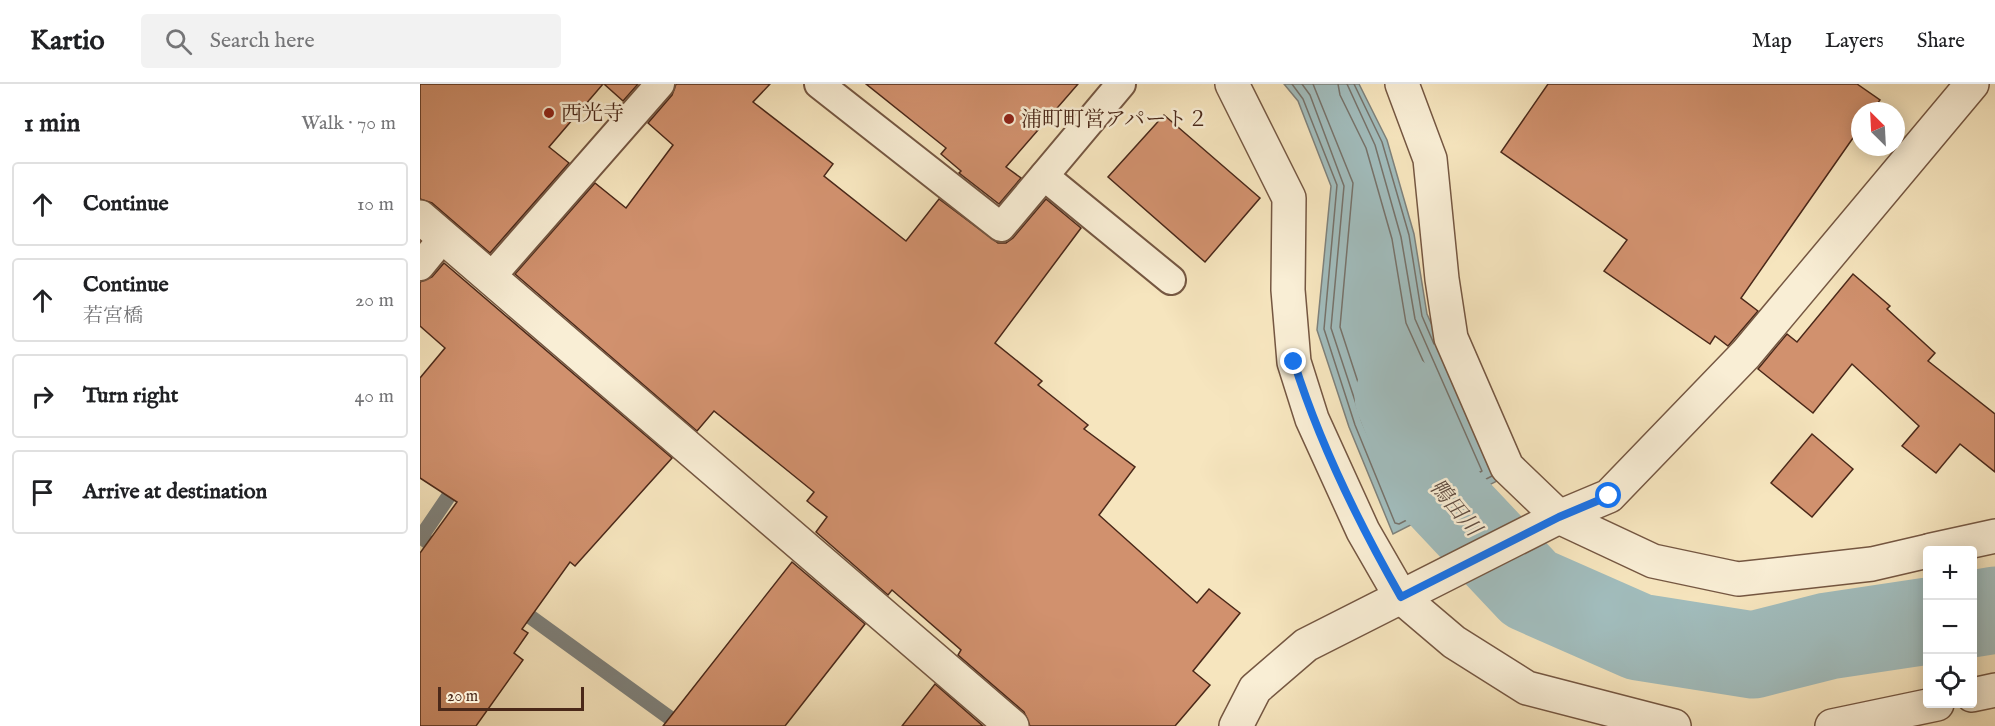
<!DOCTYPE html>
<meta charset="utf-8">
<style>
body{margin:0;font-family:"IM FELL English","Noto Serif JP",serif;background:#f2f2f2;color:#202124}
.controls{position:absolute;right:18px;bottom:18px;display:grid;overflow:hidden;border-radius:6px;box-shadow:0 3px 15px #0003}
.controls button{width:54px;height:54px;display:grid;place-items:center;padding:0;border:0;border-bottom:2px solid #e0e0e0;background:#fff;color:#202124;font:30px sans-serif}
.compass{position:absolute;left:1431px;top:18px;width:54px;height:54px;border-radius:50%;background:#fff;box-shadow:0 3px 15px #0003;rotate:336deg}
.scale{position:absolute;left:18px;bottom:15px;width:146px;box-sizing:border-box;padding-left:6px;border:3px solid #4a2819;border-top:0;font-size:16px;line-height:21px;white-space:nowrap;color:#4a2819;-webkit-text-stroke:4px #f9eed5;paint-order:stroke}
.stop{position:absolute;width:18px;height:18px;margin:-14px;border:4px solid #1a73e8;border-radius:50%;background:#fff}
.stop.end{background:#1a73e8;border-color:#fff;box-shadow:0 2px 6px #0008}
.list{margin:0;padding:0;list-style:none}
h2{display:flex;justify-content:space-between;align-items:center;height:78px;margin:0;padding:0 24px;font-size:26px}
h2 small{font-size:20px;font-weight:400;color:#757577}
.list li{display:grid;grid-template-columns:39px 1fr auto;gap:18px;align-items:center;box-sizing:border-box;height:84px;margin:0 12px 12px;padding:0 12px;border:2px solid #e0e0e0;border-radius:6px}
.list b{display:block;font-size:22px;white-space:nowrap}
.list p{margin:0;font-size:20px;white-space:nowrap;color:#757577}
.list em{font-size:20px;font-style:normal;color:#757577}
.icon{flex:none;width:33px;height:33px;fill:none;stroke:currentColor;stroke-width:2;stroke-linecap:round;stroke-linejoin:round}
.map{position:relative;flex:none;width:1575px;height:642px;overflow:hidden}
header{display:flex;align-items:center;gap:36px;box-sizing:border-box;height:84px;padding:0 30px;background:#fff;border-bottom:2px solid #e0e0e0}
header strong{font-size:28px}
nav{display:flex;gap:33px;margin-inline-start:auto;font-size:21px}
.search{width:420px;height:54px;background:#f2f2f2;display:flex;align-items:center;gap:15px;box-sizing:border-box;padding:0 21px;border-radius:6px;color:#757577;font-size:22px}
main{display:flex}
aside{flex:1;background:#fff}
.map>svg:first-child{display:block}
.water{fill:#a1bcbc;stroke:#7e817b;stroke-width:1.5}
.lines{fill:none;stroke-linecap:round;stroke-linejoin:round}
.shore{stroke:#76726a;stroke-width:1.5}
.stream{stroke:#7e817b;stroke-width:15}
.river{stroke:#a1bcbc;stroke-width:87}
.building{fill:#d1916e;stroke:#4a2819;stroke-width:1.5}
.service-casing{stroke:#755742;stroke-width:32}
.minor-casing{stroke:#755742;stroke-width:36}
.service{stroke:#f9eed5;stroke-width:28}
.minor{stroke:#f9eed5;stroke-width:33}
.route{stroke:#1a73e8;stroke-width:8}
.poi-dot{fill:#8f2418;stroke:#f9eed5;stroke-width:2}
.labels{text-anchor:middle;stroke-width:5;stroke-linejoin:round;paint-order:stroke}
.poi-label{font-size:21px;fill:#4a2819;stroke:#f9eed5;text-anchor:start}
.water-label{font-size:22px;font-style:italic;fill:#604d42;stroke:#f9eed5}
</style>
<header>
<strong>Kartio</strong>
<div class="search"><svg class="icon" aria-label="search" viewBox="0 0 24 24"><circle cx="10" cy="10" r="6"/><path d="M15 15l6 6"/></svg>Search here</div>
<nav><a>Map</a><a>Layers</a><a>Share</a></nav>
</header>
<main>
<aside>
<h2>1 min<small>Walk · 70 m</small></h2>
<ul class="list">
<li><svg class="icon" aria-label="ahead" viewBox="0 0 24 24"><path d="M12 20V5M6 11l6-6 6 6"/></svg><div><b>Continue</b></div><em>10 m</em></li>
<li><svg class="icon" aria-label="ahead" viewBox="0 0 24 24"><path d="M12 20V5M6 11l6-6 6 6"/></svg><div><b>Continue</b><p>若宮橋</p></div><em>20 m</em></li>
<li><svg class="icon" aria-label="right" viewBox="0 0 24 24"><path d="M7 20v-9h11M14 6l5 5-5 5"/></svg><div><b>Turn right</b></div><em>40 m</em></li>
<li><svg class="icon" aria-label="arrive" viewBox="0 0 24 24"><path d="M6 21V4h12l-3 4 3 4H6"/></svg><div><b>Arrive at destination</b></div></li>
</ul>
</aside>
<div class="map">
<svg width="1575" height="642" viewBox="0 0 1575 642">
<rect width="100%" height="100%" fill="#f6e5be"/>
<filter id="stains"><feTurbulence type="fractalNoise" baseFrequency=".00333" numOctaves="4"/><feColorMatrix values="0 0 0 0 .2 0 0 0 0 .09 0 0 0 0 .02 0 0 0 .5 -.17"/></filter>
<radialGradient id="worn" r=".72"><stop offset=".6" stop-color="#630" stop-opacity="0"/><stop offset="1" stop-color="#630" stop-opacity=".3"/></radialGradient>
<polygon class="water" points="864,0 939,0 967,56 994,150 1007,230 1081,395 973,450 929,343 897,246 911,102 878,17"/>
<g class="lines">
<g class="shore">
<polyline points="872,0 883,15 917,101 904,245 935,341 975,439 979,440 1072,392"/>
<polyline points="882,0 890,11 924,102 911,244 942,338 982,430 1062,387 995,235 981,153 955,61 927,0"/>
<polyline points="893,0 933,99 920,243 950,335 983,416 987,418 1051,383 986,239 972,155 946,64 920,11 918,0"/>
<polyline points="934,0 962,58 989,151 1002,232 1014,260"/>
</g>
<g class="stream">
<polyline points="24,470 1,453 39,397"/>
<polyline points="94,521 261,642"/>
</g>
<g class="river">
<polyline points="978,313 1014,403 1110,505 1219,553 1333,571 1408,552 1508,537"/>
<polyline points="1552,530 1575,526"/>
</g>
</g>
<g class="building">
<polygon points="0,0 183,0 129,63 149,79 70,169 12,119 0,115"/>
<polygon points="184,0 218,0 203,17"/>
<polygon points="256,0 350,0 333,18 413,80 404,92 486,157 519,115 578,159 586,159 593,154 626,115 661,144 575,259 622,297 618,301 668,341 664,345 715,383 679,431 777,519 789,505 820,529 773,587 790,601 755,642 610,642 604,628 538,571 541,566 472,506 468,511 396,448 407,433 387,417 394,408 294,327 277,347 95,190 175,99 206,124 253,61 228,39 252,11"/>
<polygon points="446,0 658,0 586,83 601,94 579,120 539,89 541,87 521,70 526,64"/>
<polygon points="1128,0 1437,0 1460,16 1452,27 1440,27 1440,44 1321,214 1338,227 1308,262 1295,252 1290,260 1184,187 1207,156 1081,68"/>
<polygon points="744,31 840,114 785,178 688,93"/>
<polygon points="24,179 252,374 155,482 150,478 102,545 108,549 94,569 103,576 56,642 0,642 0,469 37,418 0,394 0,294 25,264 0,242 0,198 12,193"/>
<polygon points="1433,190 1470,222 1467,225 1515,269 1508,277 1575,330 1575,388 1540,360 1516,389 1482,362 1499,342 1432,280 1393,329 1338,285 1367,250 1377,258"/>
<polygon points="1392,350 1433,385 1392,433 1351,399"/>
<polygon points="372,478 445,540 365,642 243,642"/>
<polygon points="515,600 563,642 482,642"/>
</g>
<g class="lines">
<g class="service-casing">
<g id="service">
<polyline points="399,0 581,143 701,0"/>
<polyline points="624,92 751,196"/>
<polyline points="0,182 23,154"/>
<polyline points="71,193 240,0"/>
</g>
</g>
<g class="minor-casing">
<g id="minor">
<polyline points="812,0 869,114 868,206 874,278 892,335 943,447 981,513 1034,558 1107,604 1254,642"/>
<polyline points="982,0 1010,75 1022,195 1031,254 1087,383 1139,433 1233,477 1318,495 1452,480 1508,467"/>
<polyline points="0,133 592,642"/>
<polyline points="1511,466 1575,452"/>
<polyline points="1552,611 1575,606"/>
<polyline points="816,642 835,605 886,561 1139,433 1189,412 1326,270 1552,0"/>
<polyline points="1412,642 1517,620"/>
</g>
</g>
<use href="#service" class="service"/>
<use href="#minor" class="minor"/>
</g>
<g class="lines">
<path class="route" d="M874 278C900 361 938 438 981 513L1139 433 1189 412"/>
</g>
<g class="poi-dot">
<circle cx="129" cy="29" r="6"/>
<circle cx="589" cy="35" r="6"/>
</g>
<g class="labels">
<g class="poi-label">
<text x="141" y="36">西光寺</text>
<text x="601" y="42">浦町町営アパート２</text>
</g>
<g class="water-label">
<text transform="translate(1036 423) rotate(50)" y="8">鴨田川</text>
</g>
</g>
<rect width="100%" height="100%" filter="url(#stains)"/>
<rect width="100%" height="100%" fill="url(#worn)"/>
</svg>
<div class="controls">
<button>+</button>
<button>−</button>
<button><svg class="icon" aria-label="locate" viewBox="0 0 24 24"><circle cx="12" cy="12" r="6"/><path d="M12 2v4M12 18v4M2 12h4M18 12h4"/></svg></button>
</div>
<svg class="compass" viewBox="-18 -18 36 36"><path d="M0-13l5 13h-10z" fill="#e53935"/><path d="M0 13l5-13h-10z" fill="#757577"/></svg>
<div class="scale">20 m</div>
<div class="stop" style="left:1189px;top:412px"></div>
<div class="stop end" style="left:874px;top:278px"></div>
</div>
</main>
